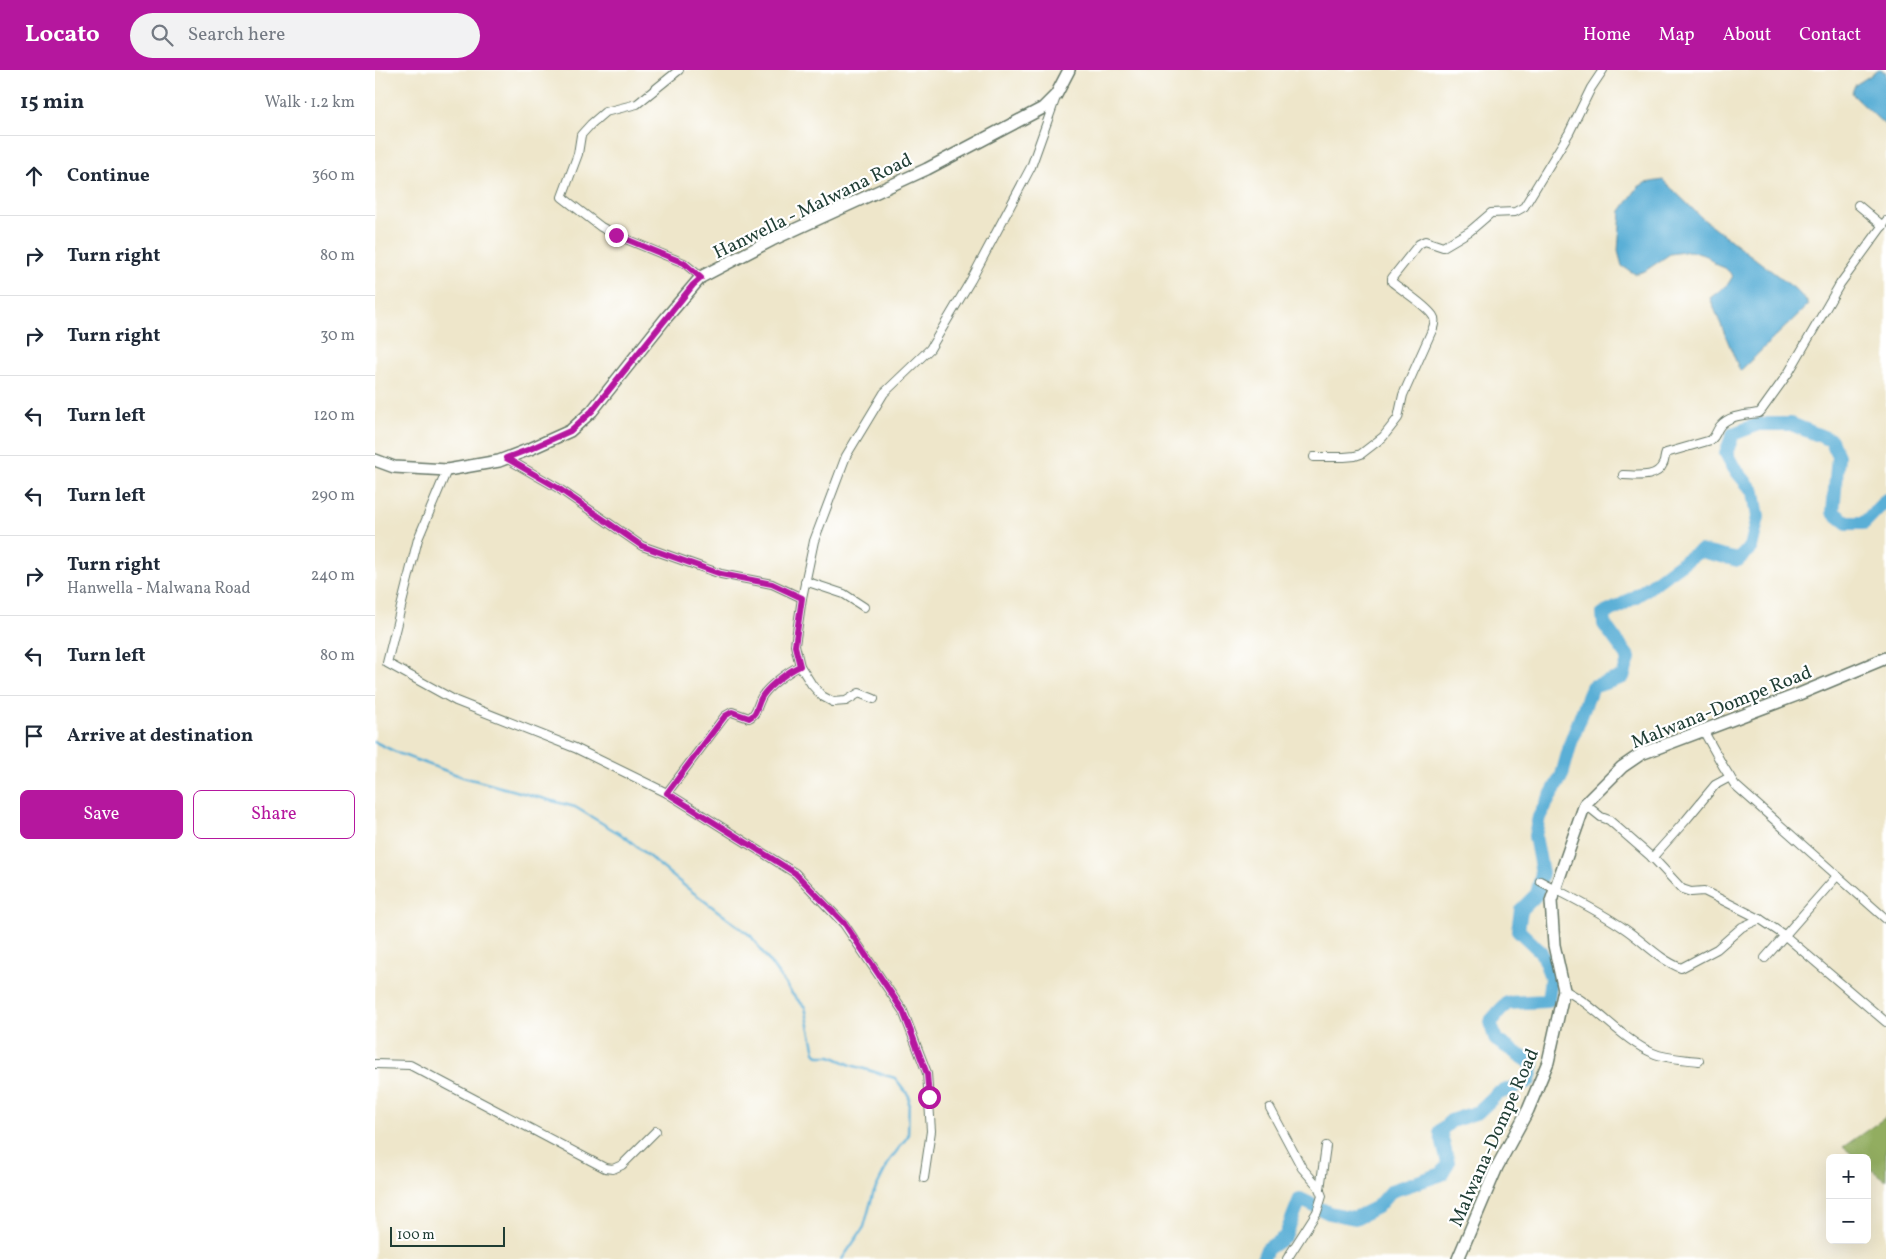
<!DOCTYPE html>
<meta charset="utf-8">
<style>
body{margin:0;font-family:Vollkorn,serif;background:#f2f2f3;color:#1f2937}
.controls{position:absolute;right:15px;bottom:15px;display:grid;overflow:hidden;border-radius:8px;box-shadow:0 5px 20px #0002}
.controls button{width:45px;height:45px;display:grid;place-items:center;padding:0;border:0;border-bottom:1px solid #e0e1e3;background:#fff;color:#1f2937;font:25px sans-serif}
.scale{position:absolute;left:15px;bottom:12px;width:115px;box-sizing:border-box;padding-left:5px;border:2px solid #1f3d34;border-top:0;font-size:14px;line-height:18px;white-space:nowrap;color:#1f3d34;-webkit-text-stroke:4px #fff;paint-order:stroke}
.stop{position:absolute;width:15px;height:15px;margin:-11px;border:4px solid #b5179e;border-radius:50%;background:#fff}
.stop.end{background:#b5179e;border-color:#fff;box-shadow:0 1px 5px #0008}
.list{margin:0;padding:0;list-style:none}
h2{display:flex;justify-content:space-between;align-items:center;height:65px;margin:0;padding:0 20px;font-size:21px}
h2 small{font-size:16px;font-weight:400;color:#747a83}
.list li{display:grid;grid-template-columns:32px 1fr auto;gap:15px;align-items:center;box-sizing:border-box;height:80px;padding:0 20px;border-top:1px solid #e0e1e3}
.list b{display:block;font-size:19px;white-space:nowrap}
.list p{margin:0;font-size:16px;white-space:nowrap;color:#747a83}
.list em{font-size:16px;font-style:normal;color:#747a83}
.actions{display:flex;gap:10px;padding:15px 20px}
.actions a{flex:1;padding:11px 0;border:1px solid #b5179e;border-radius:8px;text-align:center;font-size:18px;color:#b5179e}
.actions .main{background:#b5179e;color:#fff}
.icon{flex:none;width:28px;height:28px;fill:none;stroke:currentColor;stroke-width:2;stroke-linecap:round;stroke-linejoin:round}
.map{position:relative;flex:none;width:1511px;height:1189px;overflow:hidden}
header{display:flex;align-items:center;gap:30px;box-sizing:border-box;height:70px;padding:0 25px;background:#b5179e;color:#fff}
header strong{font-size:24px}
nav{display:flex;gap:28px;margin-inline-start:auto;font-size:18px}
.search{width:350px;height:45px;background:#f2f2f3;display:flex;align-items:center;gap:12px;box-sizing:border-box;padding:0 18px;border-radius:28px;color:#747a83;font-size:19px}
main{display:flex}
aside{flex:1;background:#fff}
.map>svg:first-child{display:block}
.forest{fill:#92ad60;stroke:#58754a}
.water{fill:#5aafd6;stroke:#3c7685}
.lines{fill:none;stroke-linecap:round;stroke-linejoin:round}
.stream{stroke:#5aafd6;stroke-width:2.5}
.river{stroke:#5aafd6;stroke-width:14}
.street-casing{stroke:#677868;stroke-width:10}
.secondary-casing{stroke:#677868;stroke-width:14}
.street{stroke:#fff;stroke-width:8}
.secondary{stroke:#fff;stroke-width:11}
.route{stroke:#b5179e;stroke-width:6}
.labels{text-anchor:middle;stroke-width:4.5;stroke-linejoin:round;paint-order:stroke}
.street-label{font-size:19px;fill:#1f3d34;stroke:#fff}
</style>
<header>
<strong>Locato</strong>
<div class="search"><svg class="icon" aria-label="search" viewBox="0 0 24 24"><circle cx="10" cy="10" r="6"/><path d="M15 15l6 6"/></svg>Search here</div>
<nav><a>Home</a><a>Map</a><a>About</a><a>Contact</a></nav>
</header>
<main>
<aside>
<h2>15 min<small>Walk · 1.2 km</small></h2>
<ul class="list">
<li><svg class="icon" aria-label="ahead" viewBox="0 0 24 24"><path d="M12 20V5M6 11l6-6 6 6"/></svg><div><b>Continue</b></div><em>360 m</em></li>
<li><svg class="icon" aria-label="right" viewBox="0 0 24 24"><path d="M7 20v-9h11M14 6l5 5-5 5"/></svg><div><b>Turn right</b></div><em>80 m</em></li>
<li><svg class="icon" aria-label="right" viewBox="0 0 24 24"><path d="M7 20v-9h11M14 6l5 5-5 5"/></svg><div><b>Turn right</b></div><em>30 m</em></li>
<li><svg class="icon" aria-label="left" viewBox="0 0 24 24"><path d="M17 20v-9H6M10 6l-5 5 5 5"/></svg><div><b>Turn left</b></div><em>120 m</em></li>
<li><svg class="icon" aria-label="left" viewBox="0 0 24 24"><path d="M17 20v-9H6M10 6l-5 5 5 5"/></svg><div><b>Turn left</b></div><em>290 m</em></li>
<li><svg class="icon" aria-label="right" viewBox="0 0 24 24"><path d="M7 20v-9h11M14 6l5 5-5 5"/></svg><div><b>Turn right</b><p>Hanwella - Malwana Road</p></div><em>240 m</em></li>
<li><svg class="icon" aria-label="left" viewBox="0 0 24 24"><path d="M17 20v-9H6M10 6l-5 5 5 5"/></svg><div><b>Turn left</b></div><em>80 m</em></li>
<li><svg class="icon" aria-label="arrive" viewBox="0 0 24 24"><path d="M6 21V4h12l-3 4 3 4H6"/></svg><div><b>Arrive at destination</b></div></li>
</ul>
<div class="actions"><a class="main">Save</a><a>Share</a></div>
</aside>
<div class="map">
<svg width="1511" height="1189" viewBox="0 0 1511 1189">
<rect width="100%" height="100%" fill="#fff"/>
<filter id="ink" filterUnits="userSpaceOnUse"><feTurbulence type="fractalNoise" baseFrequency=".02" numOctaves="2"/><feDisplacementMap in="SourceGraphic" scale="10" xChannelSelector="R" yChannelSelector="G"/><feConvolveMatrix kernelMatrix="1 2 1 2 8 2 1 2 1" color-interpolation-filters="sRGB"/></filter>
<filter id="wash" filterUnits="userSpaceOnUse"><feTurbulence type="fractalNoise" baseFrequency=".0096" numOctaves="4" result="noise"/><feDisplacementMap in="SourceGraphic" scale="20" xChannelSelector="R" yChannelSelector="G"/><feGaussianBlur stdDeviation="1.12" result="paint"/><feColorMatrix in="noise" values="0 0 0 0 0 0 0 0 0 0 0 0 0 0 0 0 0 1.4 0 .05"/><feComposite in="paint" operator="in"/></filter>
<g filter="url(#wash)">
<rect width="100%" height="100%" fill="#eee6ca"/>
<polygon class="forest" points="1511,1047 1511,1111 1492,1096 1492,1088 1482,1088 1468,1077"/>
<g class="water">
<polygon points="1504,0 1511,2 1511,56 1479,26 1477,22 1480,15"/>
<polygon points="1288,110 1328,149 1420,219 1434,234 1365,301 1335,228 1353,214 1358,206 1350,198 1340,194 1332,186 1315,181 1295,184 1270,201 1260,204 1247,196 1243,181 1246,141 1263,117 1270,113"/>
</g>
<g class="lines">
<polyline class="stream" points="0,672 25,684 88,707 200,737 250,767 311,817 376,866 418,925 430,937 440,982 444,986 456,986 476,995 520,1008 534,1026 533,1066 515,1090 498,1124 489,1157 467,1189"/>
<path class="river" d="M888 1189 892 1179 910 1167 925 1129 954 1143 980 1148 1002 1137 1016 1121 1067 1104 1073 1093 1065 1061 1076 1051 1103 1042 1122 1024 1154 1011 1158 994 1121 970 1115 952 1132 933 1173 931 1176 907 1166 882 1143 860 1146 840 1162 824 1167 803 1160 766 1164 747 1187 705 1196 672 1217 617 1248 607 1254 588 1229 554 1228 544C1264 529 1292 501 1325 481L1363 490 1376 477 1383 447 1379 422 1359 398 1351 383 1358 364 1384 354H1416L1456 370 1463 386 1458 442 1472 453H1489L1511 430"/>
</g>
</g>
<g filter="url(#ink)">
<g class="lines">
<g class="street-casing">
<g id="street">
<polyline points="304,0 262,34 230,42 216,54 206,65 203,84 187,127 226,157 241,165 309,193 326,207"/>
<polyline points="1483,135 1508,156"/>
<path d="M939 387H969L980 386 986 384 1008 367 1023 348 1028 325 1058 258C1059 254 1061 250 1058 246 1051 235 1028 221 1017 212V208L1044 174 1050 171 1068 177 1095 161 1116 143 1140 142 1149 137 1194 63 1216 18 1228 0"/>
<polyline points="131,388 183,418 267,476 346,504 397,514 427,528"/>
<polyline points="72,400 43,469 12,593 81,631 200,678 292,723 420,803 469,854 528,941 552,1003 556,1061 549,1108"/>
<path d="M1248 405C1260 405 1282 409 1288 394 1290 391 1289 387 1291 383L1336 370C1341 366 1341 361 1345 356 1354 345 1370 345 1384 343L1386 341 1414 302 1465 214 1511 151"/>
<polyline points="430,511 469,524 489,537"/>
<polyline points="499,629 484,623 471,631 458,632 447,626 437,615 425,596 420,575 427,528 439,471 471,386 509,323 555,279 596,210 656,97 681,27"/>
<polyline points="1328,660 1348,696 1360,715 1511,849"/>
<path d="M292 723 350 646 357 642 374 648C383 644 382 633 388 625 395 615 414 601 425 596"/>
<polyline points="1210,734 1226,747 1234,750 1281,791 1307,819 1316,822 1329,821 1385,849"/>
<polyline points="1277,788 1311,750 1340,715 1355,707"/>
<path d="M1165 811C1193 826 1223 840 1250 859 1269 872 1285 890 1306 898L1342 879 1367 857 1385 849 1409 865 1511 952"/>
<polyline points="1390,888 1462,806"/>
<path d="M1189 920C1222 936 1247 970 1278 983 1291 989 1310 989 1324 991"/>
<polyline points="0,994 35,995 230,1098 238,1099 247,1095 281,1061"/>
<polyline points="895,1038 927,1098 943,1116 947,1126 942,1142 912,1189"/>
<polyline points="945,1119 951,1076"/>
</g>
</g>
<g class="secondary-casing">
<g id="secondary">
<polyline points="0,390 19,397 72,400 124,391 155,379 195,361 217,341 291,248 326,207 397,170 552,99 668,38 681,25 694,0"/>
<polyline points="1083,1189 1122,1097 1153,1040 1173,992 1189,920 1179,875 1176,831 1210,734 1247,697 1266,684 1422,625 1511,588"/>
</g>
</g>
<use href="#street" class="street"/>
<use href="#secondary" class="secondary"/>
</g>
</g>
<g class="lines" filter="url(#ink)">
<path class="route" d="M241 165 309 193 326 208 318 215 217 341 195 361 155 379 131 388 183 418 267 476 346 504 397 514 427 528 420 576 425 596C414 601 395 615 388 625 382 633 383 644 374 648L357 642 350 646 292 723 420 803 470 854 528 941 552 1004 554 1027"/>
</g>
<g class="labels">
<g class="street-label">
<text transform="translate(437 135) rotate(-26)" y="7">Hanwella - Malwana Road</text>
<text transform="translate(1346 636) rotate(-22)" y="7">Malwana-Dompe Road</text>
<text transform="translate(1118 1067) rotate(-66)" y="7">Malwana-Dompe Road</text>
</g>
</g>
</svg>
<div class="controls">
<button>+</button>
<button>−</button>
</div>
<div class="scale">100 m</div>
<div class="stop" style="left:554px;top:1027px"></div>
<div class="stop end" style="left:241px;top:165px"></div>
</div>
</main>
